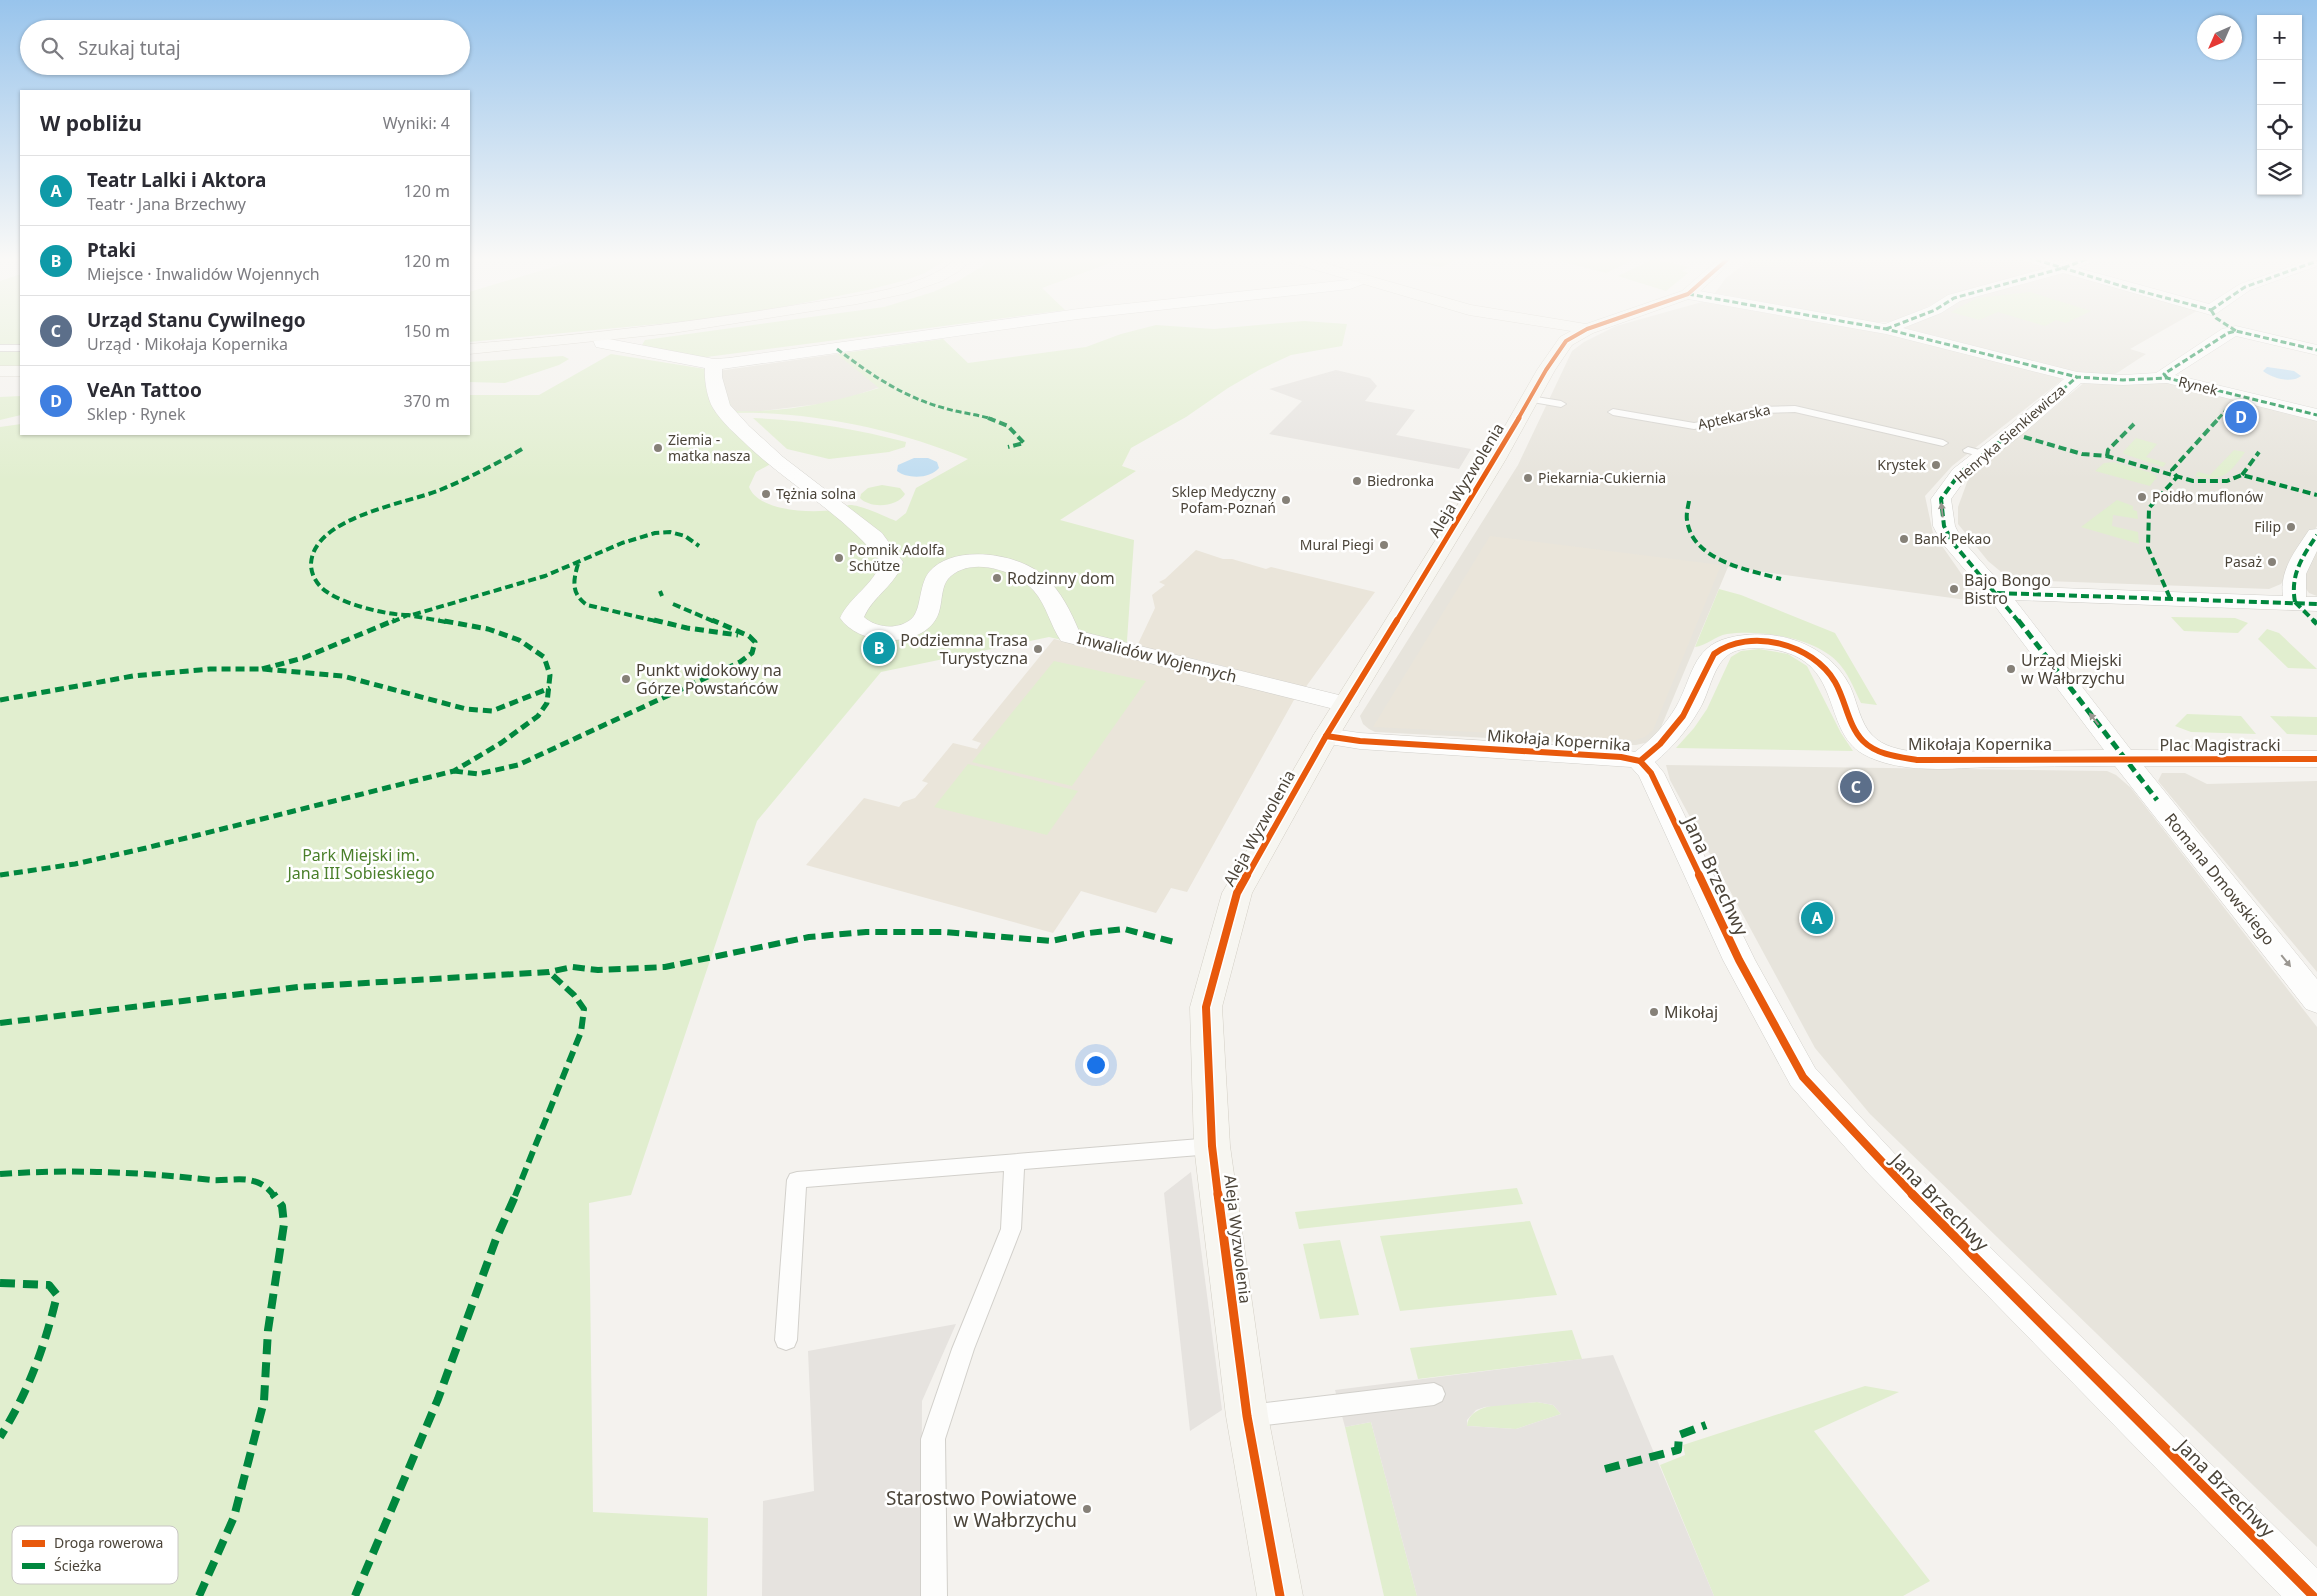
<!DOCTYPE html>
<html lang="pl">
<meta charset="utf-8">
<style>
body{margin:0;font-family:"Noto Sans",sans-serif;background:#f7f7f7;color:#2b2b33}
.controls{position:absolute;right:15px;top:15px;display:grid;overflow:hidden;border-radius:0px;box-shadow:0 1px 4px #0004}
.controls button{width:45px;height:45px;display:grid;place-items:center;padding:0;border:0;border-bottom:1px solid #e1e1e2;background:#fff;color:#2b2b33;font:25px sans-serif}
.compass{position:absolute;left:2197px;top:15px;width:45px;height:45px;border-radius:50%;background:#fff;box-shadow:0 1px 4px #0004;rotate:225deg}
.you{position:absolute;left:1095px;top:1064px;width:18px;height:18px;margin:-12px;border:4px solid #fff;border-radius:50%;background:#1a73e8;box-shadow:0 0 0 8px #1a73e833}
.badge{display:grid;place-items:center;width:32px;height:32px;border-radius:50%;background:#0b8043;color:#fff;font-size:16px;font-weight:700}
.pin{position:absolute;translate:-50% -50%;border:2px solid #fff;box-shadow:0 1px 5px #0006}
.list{margin:0;padding:0;list-style:none}
h2{display:flex;justify-content:space-between;align-items:center;height:65px;margin:0;padding:0 20px;font-size:21px}
h2 small{font-size:16px;font-weight:400;color:#7c7c81}
.list li{display:grid;grid-template-columns:32px 1fr auto;gap:15px;align-items:center;box-sizing:border-box;height:70px;padding:0 20px;border-top:1px solid #e1e1e2}
.list b{display:block;font-size:19px;white-space:nowrap}
.list p{margin:0;font-size:16px;white-space:nowrap;color:#7c7c81}
.list em{font-size:16px;font-style:normal;color:#7c7c81}
.icon{flex:none;width:28px;height:28px;fill:none;stroke:currentColor;stroke-width:2;stroke-linecap:round;stroke-linejoin:round}
.map{position:relative;flex:none;width:2317px;height:1596px;overflow:hidden}
.search{position:absolute;background:#fff;box-shadow:0 1px 4px #0004;left:20px;top:20px;width:450px;height:55px;display:flex;align-items:center;gap:12px;box-sizing:border-box;padding:0 18px;border-radius:28px;color:#7c7c81;font-size:19px}
.panel{position:absolute;background:#fff;box-shadow:0 1px 4px #0004;left:20px;top:90px;width:450px;height:345px;border-radius:0px}
.map>svg:first-child{display:block}
.residential{fill:#e7e4dc}
.education{fill:#eae5da}
.green{fill:#e1eecf;fill-rule:evenodd}
.parking{fill:#e6e3df;fill-rule:evenodd}
.water{fill:#c0ddf1}
.lines{fill:none;stroke-linecap:round;stroke-linejoin:round}
.lane-casing{stroke:#d2d0cb;stroke-width:2}
.street-casing{stroke:#d2d0cb;stroke-width:1}
.secondary-casing{stroke:#d3cfc5;stroke-width:1}
.lane{fill:#fdfdfc;fill-rule:evenodd}
.street{fill:#fdfdfc;fill-rule:evenodd}
.secondary{fill:#f7f6f1;fill-rule:evenodd}
.quiet-far4{stroke:#00873e;stroke-width:3;stroke-dasharray:6 3;stroke-linecap:butt}
.quiet-far3{stroke:#00873e;stroke-width:4;stroke-dasharray:8 4;stroke-linecap:butt}
.quiet-far2{stroke:#00873e;stroke-width:5;stroke-dasharray:9 5;stroke-linecap:butt}
.quiet-far1{stroke:#00873e;stroke-width:6;stroke-dasharray:12 6;stroke-linecap:butt}
.quiet{stroke:#00873e;stroke-width:8;stroke-dasharray:15 8;stroke-linecap:butt}
.cycleway-far4-casing{stroke:#fff;stroke-width:5.5}
.cycleway-far3-casing{stroke:#fff;stroke-width:8}
.cycleway-far2-casing{stroke:#fff;stroke-width:9}
.cycleway-far1-casing{stroke:#fff;stroke-width:11}
.cycleway-casing{stroke:#fff;stroke-width:12}
.cycleway-far4{stroke:#e8590c;stroke-width:4}
.cycleway-far3{stroke:#e8590c;stroke-width:5}
.cycleway-far2{stroke:#e8590c;stroke-width:6}
.cycleway-far1{stroke:#e8590c;stroke-width:8}
.cycleway{stroke:#e8590c;stroke-width:9}
.oneway{fill:#9b9791}
.poi-dot{fill:#868178;stroke:#fff;stroke-width:2}
.labels{text-anchor:middle;stroke-width:5;stroke-linejoin:round;paint-order:stroke}
.far-street-label{font-size:14px;fill:#4b4439;stroke:#fff}
.far-poi-label{font-size:14px;fill:#4b4439;stroke:#fff;text-anchor:start}
.street-label{font-size:16px;fill:#4b4439;stroke:#fff}
.poi-label{font-size:16px;fill:#4b4439;stroke:#fff;text-anchor:start}
.park-label{font-size:16px;fill:#4a7f2a;stroke:#fff}
.near-street-label{font-size:19px;fill:#4b4439;stroke:#fff}
.near-poi-label{font-size:19px;fill:#4b4439;stroke:#fff;text-anchor:end}
.key{fill:#fff;stroke:#c9c7c4;stroke-width:1}
.key-label{font-size:14px;fill:#4b4439}
</style>
<div class="map">
<svg width="2317" height="1596" viewBox="0 0 2317 1596">
<rect width="100%" height="100%" fill="#f4f2ee"/>
<g class="residential">
<polygon points="1754,257 2082,257 1935,303 1901,320 1888,322 1873,322 1715,293 1726,278"/>
<polygon points="2068,272 2202,308 2130,349 2146,354 2111,377 2089,375 1905,328 1961,301"/>
<polygon points="1702,302 1887,334 2058,377 2062,380 1952,466 1925,496 1933,533 1981,602 1728,567 1659,732 1649,742 1636,745 1618,745 1375,732 1369,729 1363,724 1360,716 1518,465 1572,351 1584,342 1616,326"/>
<polygon points="837,354 880,387 836,402 753,412 733,411 718,371"/>
<polygon points="2085,382 2172,383 2317,417 2317,526 2281,584 2269,589 2021,580 2006,576 1988,561 1958,524 1958,507 1969,477"/>
<polygon points="2317,546 2317,596 2309,593 2299,579"/>
<polygon points="1666,765 2107,771 2116,775 2131,788 2317,1027 2317,1547 1870,1114 1815,1048 1670,780"/>
<polygon points="2162,773 2185,773 2207,784 2317,781 2317,972 2158,781"/>
</g>
<g class="education">
<polygon points="1490,536 1721,565 1653,730 1645,737 1635,740 1373,727"/>
<polygon points="1196,550 1223,559 1232,559 1266,569 1271,567 1375,592 1305,688 1208,662 1137,646 1155,608 1152,595 1165,585 1159,582 1165,579"/>
<polygon points="1054,639 1295,698 1187,892 1171,888 1156,913 1081,891 1053,933 806,865 864,798 899,807 903,802 915,798 928,783 922,781 953,743 977,749 981,743 972,740"/>
</g>
<g class="green">
<polygon points="587,257 945,257 941,263 925,273 906,280 868,290 732,317 469,342 469,292"/>
<polygon points="987,257 1114,257 1118,260 1042,288 1065,310 699,358 642,345 645,340 884,307 933,292 958,281 983,266"/>
<polygon points="1362,257 1464,257 1441,267 1415,263 1386,264"/>
<polygon points="1550,257 1639,257 1606,273 1548,258"/>
<polygon points="1653,259 1689,267 1682,271 1688,273 1666,291 1618,276"/>
<polygon points="21,274 21,345 0,345 0,281"/>
<polygon points="2030,292 2091,311 2066,323 2056,320 2045,326 1998,312 1979,320 1951,312 1977,298"/>
<path d="M1304 321 1347 324 1342 346 1291 355 1259 370 1228 388 1186 417 1131 448 1122 466 1136 471 1060 520 1134 540 1126 655 1049 637 881 672 757 821 631 1195 589 1203 593 1512 708 1518 707 1596H0V427L21 424V434H469V395H539L611 354 718 371 733 411C782 413 832 403 879 388L837 354 943 339 968 363 1086 347 1121 334 1156 325 1214 329ZM728 413C804 410 897 429 968 459L916 488 906 513 896 521C886 517 859 504 849 505 844 506 839 509 834 510 811 513 759 512 749 487L756 472 776 461Z"/>
<rect x="0" y="350" width="21" height="16"/>
<polygon points="563,356 569,359 559,365 505,383 469,382 469,362"/>
<polygon points="21,396 21,415 0,420 0,397"/>
<path d="M753 418C805 420 856 429 906 442L905 447 889 452 829 459 787 449Z"/>
<polygon points="2136,438 2157,444 2146,457 2166,463 2163,467 2124,454 2123,452"/>
<path d="M2234 450 2245 452C2231 472 2222 484 2195 476L2198 472 2210 475Z"/>
<polygon points="2114,462 2152,473 2157,477 2150,486 2095,471 2104,463"/>
<path d="M882 485 900 488 905 494C898 507 870 509 860 498L861 494 868 488Z"/>
<polygon points="2117,500 2133,506 2133,510 2137,511 2138,519 2113,515 2112,526 2138,532 2139,544 2081,527"/>
<path d="M1719 589 1741 595 1835 633 1877 705 1861 703C1855 691 1850 677 1841 666 1820 638 1760 629 1727 634 1715 636 1706 646 1695 647Z"/>
<polygon points="2171,617 2235,618 2248,623 2238,633 2184,631"/>
<polygon points="2267,629 2279,633 2317,669 2288,668 2258,639"/>
<polygon points="1759,649 1788,654 1807,666 1841,733 1853,751 1676,748 1694,728 1707,709 1731,657 1741,651"/>
<polygon points="1054,661 1146,681 1072,786 972,762"/>
<polygon points="2187,714 2241,716 2256,734 2191,732 2175,726"/>
<polygon points="2270,716 2317,717 2317,735 2287,734"/>
<polygon points="968,764 1078,791 1047,835 934,807"/>
<polygon points="1517,1188 1523,1204 1299,1229 1295,1212"/>
<polygon points="1530,1221 1557,1295 1400,1311 1380,1236"/>
<polygon points="1340,1240 1359,1315 1320,1319 1303,1244"/>
<polygon points="1572,1330 1582,1359 1418,1379 1410,1348"/>
<polygon points="1865,1386 1899,1392 1814,1431 1930,1581 1903,1596 1714,1596 1660,1465 1685,1455 1683,1445"/>
<path d="M1537 1402 1553 1405 1561 1414 1516 1429 1467 1426C1469 1400 1517 1404 1537 1402Z"/>
<polygon points="1371,1422 1417,1596 1384,1596 1345,1427"/>
</g>
<g class="parking">
<polygon points="1760,265 1866,281 1861,294 1753,277"/>
<polygon points="1336,370 1370,378 1377,386 1365,401 1415,410 1396,435 1471,449 1459,469 1269,434 1302,401 1269,389"/>
<polygon points="1191,1172 1222,1410 1190,1431 1164,1193"/>
<polygon points="956,1324 922,1401 921,1596 762,1596 763,1501 814,1491 808,1351"/>
<path d="M1613 1355 1714 1596H1417L1371 1422 1345 1427 1335 1390ZM1537 1402 1553 1405 1561 1414 1516 1429 1467 1426V1420L1476 1410 1485 1407Z"/>
</g>
<g class="water">
<path d="M2267 367 2294 371 2301 376C2291 384 2272 378 2263 371Z"/>
<path d="M914 458H928L937 462 939 468C930 479 907 479 897 471L898 465Z"/>
</g>
<g class="lines">
<g class="lane-casing">
<g id="lane">
<rect x="0" y="345" width="21" height="6"/>
<polygon points="1530,396 1561,401 1566,404 1561,407 1527,401 1525,399"/>
<polygon points="1795,406 1943,440 1948,443 1943,446 1795,412 1758,413 1731,423 1694,429 1613,415 1608,412 1613,409 1694,423 1725,418 1757,407"/>
<polygon points="1968,447 1987,452 1988,454 1983,457 1964,452 1963,450"/>
<polygon points="1212,1138 1219,1141 1222,1146 1219,1151 1212,1154 1024,1169 1021,1229 974,1349 945,1439 947,1596 921,1596 921,1439 952,1349 1001,1229 1004,1171 806,1187 797,1340 794,1347 786,1350 778,1347 775,1340 787,1180 790,1174 797,1172"/>
<polygon points="1434,1383 1442,1387 1445,1394 1442,1401 1434,1405 1249,1427 1241,1424 1238,1416 1241,1408 1249,1405"/>
</g>
</g>
<g class="street-casing">
<g id="street">
<path d="M2020 257H2042L2062 263 2079 257H2099L2097 260 2078 268 2209 304 2240 284 2317 257V266L2250 290 2217 313 2211 315 2063 273 1960 301 1941 313 1903 328 2077 372 2123 375 2156 373 2222 329 2236 326 2317 345V355L2236 336 2175 375 2317 409V421L2167 383 2123 385 2081 383 2025 432 1967 477 1951 499 1955 526 1962 540 2003 586 2283 596C2279 570 2296 550 2309 530L2317 529V551L2306 574V597H2317V611L2015 600 2131 750 2317 751V767L2144 766 2317 979V1013L2306 1009 2115 766C2075 766 2034 767 1994 767 1952 768 1901 775 1863 754 1820 729 1845 659 1770 649 1758 648 1744 647 1733 652 1713 661 1710 693 1699 710 1688 729 1673 747 1655 762L1664 773 1755 960 1815 1068 1894 1153 2317 1568V1596H2281L1868 1173 1791 1086 1723 960 1639 776 1631 767 1360 749 1317 742 1313 736 1317 730 1326 728 1360 733 1621 749 1635 752C1651 740 1666 724 1676 707 1692 679 1692 647 1728 638 1774 626 1828 643 1850 686 1857 701 1860 723 1872 735 1883 747 1901 750 1917 752L2104 750 1989 598 1942 543 1933 526 1931 499 1953 469 2011 424 2064 379 1886 334 1688 299 1682 297 1680 294 1682 291 1688 289 1885 324 1929 307 1948 295 2047 268 2022 260Z"/>
<path d="M1361 275 1366 277 1369 280 1366 283 1350 289 1078 319 722 369V377L730 405 749 426 783 457 882 533 903 562C896 585 873 596 864 617 876 628 897 630 910 620 922 612 918 586 929 572 953 543 1020 553 1045 577 1061 591 1071 612 1079 631L1355 699 1359 704 1355 709 1346 712 1061 641C1050 625 1047 606 1034 591 1016 570 969 555 948 579 942 586 942 599 940 608 935 634 906 642 883 640 866 638 850 632 840 618 850 596 874 585 881 562 849 519 790 485 749 447 737 435 722 423 713 408 707 398 704 379 705 368L596 347 592 338 594 334H606L609 339 714 359 729 358 1078 309 1348 280Z"/>
</g>
</g>
<g class="secondary-casing">
<g id="secondary">
<path d="M957 257H972L961 270 942 281 908 293 857 304 673 333 469 354V344C579 335 688 323 796 305 839 298 928 290 957 257Z"/>
<polygon points="1280,257 1303,257 1471,305 1586,324 1682,291 1721,257 1737,257 1694,297 1593,333 1572,345 1555,370 1506,459 1339,736 1252,893 1222,1007 1230,1146 1268,1416 1303,1596 1257,1596 1226,1416 1194,1146 1190,1007 1222,893 1313,736 1486,459 1537,370 1560,337 1571,331 1469,315 1282,260"/>
<rect x="0" y="366" width="21" height="10"/>
</g>
</g>
<use href="#lane" class="lane"/>
<use href="#street" class="street"/>
<use href="#secondary" class="secondary"/>
<g class="quiet-far4">
<polyline points="2027,257 2125,287 2211,310"/>
<polyline points="1688,294 1886,329 2077,377 2123,380 2167,378 2317,415"/>
<polyline points="2211,310 2245,287 2317,261"/>
<polyline points="2211,310 2216,318 2236,331"/>
<polyline points="1886,329 1935,310 1954,298 2063,268 2092,257"/>
<path d="M837 349C870 374 903 397 944 408 960 413 976 414 992 419"/>
<polyline points="2167,378 2164,374 2228,333 2236,331 2317,350"/>
<polyline points="2028,419 2077,377"/>
<polyline points="2218,419 2230,406"/>
</g>
<g class="quiet-far3">
<polyline points="988,418 1008,426 1024,443 1008,447"/>
<polyline points="2024,437 2082,454 2107,456 2193,481 2227,481 2242,475 2317,495"/>
<path d="M522 449C496 464 469 478 440 490 405 504 313 517 311 564 311 576 318 586 327 592 346 605 389 616 412 615L545 576 622 543 655 533 670 532 685 536 699 546"/>
<polyline points="2107,456 2108,450 2134,424"/>
<polyline points="2242,475 2259,452"/>
<path d="M1689 501C1688 507 1686 514 1687 520 1692 561 1749 570 1781 579"/>
<path d="M578 564C573 581 571 594 587 605L660 622"/>
<polyline points="660,591 662,596"/>
<polyline points="1997,593 2317,604"/>
<polyline points="2170,598 2148,548 2149,508 2177,477 2172,470 2219,418"/>
<path d="M2295 602C2290 575 2302 557 2317 535"/>
<polyline points="2295,602 2315,622"/>
<polyline points="673,604 715,622"/>
<polyline points="392,622 408,615 446,622"/>
<polyline points="2019,622 1953,543 1944,526 1941,499 1960,473 2030,418"/>
</g>
<g class="quiet-far2">
<polyline points="654,620 687,628 738,635"/>
<polyline points="2018,620 2157,800"/>
<polyline points="2313,620 2317,624"/>
<polyline points="262,669 303,658 395,620"/>
<polyline points="0,700 133,676 210,669 262,669 343,676 466,709 492,711 550,688"/>
<polyline points="454,771 478,774 518,765 740,662 752,653 755,642 749,636 712,620"/>
<polyline points="0,875 75,864 146,848 454,771 501,743 538,716 547,703 550,675 544,657 519,640 488,629 439,620"/>
</g>
<g class="quiet-far1">
<polyline points="0,1023 298,987 549,972 572,967 598,970 665,967 809,937 866,932 944,932 1051,941 1089,933 1124,929 1178,943"/>
<path d="M0 1174C71 1169 140 1172 211 1180 223 1181 237 1178 249 1180 260 1182 268 1187 274 1196"/>
<polyline points="515,1196 581,1032 584,1009 574,995 549,972"/>
</g>
<g class="quiet">
<path d="M0 1283 49 1285 57 1295C45 1346 28 1393 0 1437"/>
<polyline points="1605,1469 1678,1450 1679,1435 1706,1425"/>
<polyline points="199,1596 234,1517 264,1401 268,1330 284,1224 282,1206 273,1194"/>
<polyline points="355,1596 438,1399 496,1239 516,1194"/>
</g>
<g class="cycleway-far4-casing">
<polyline id="cycleway-far4" points="1518,419 1546,370 1566,341 1587,329 1688,294 1730,257"/>
</g>
<g class="cycleway-far3-casing">
<polyline id="cycleway-far3" points="1396,622 1519,418"/>
</g>
<g class="cycleway-far2-casing">
<g id="cycleway-far2">
<path d="M1326 736 1360 741 1621 757 1640 761 1660 744 1683 716 1714 654C1750 627 1813 644 1835 682 1846 701 1848 726 1863 741 1877 755 1899 757 1917 760L2317 759"/>
<polyline points="1640,761 1651,773 1700,876"/>
<polyline points="1247,876 1326,736 1397,620"/>
</g>
</g>
<g class="cycleway-far1-casing">
<g id="cycleway-far1">
<polyline points="1699,875 1739,960 1803,1077 1914,1196"/>
<polyline points="1218,1196 1212,1146 1206,1007 1237,893 1247,875"/>
</g>
</g>
<g class="cycleway-casing">
<g id="cycleway">
<polyline points="1218,1194 1247,1416 1280,1596"/>
<polyline points="1912,1194 2313,1596"/>
</g>
</g>
<use href="#cycleway-far4" class="cycleway-far4"/>
<use href="#cycleway-far3" class="cycleway-far3"/>
<use href="#cycleway-far2" class="cycleway-far2"/>
<use href="#cycleway-far1" class="cycleway-far1"/>
<use href="#cycleway" class="cycleway"/>
</g>
<defs><path id="oneway-solid" d="M-6-.8H1V-3.2L6.5 0L1 3.2V.8H-6Z" transform="scale(1.25)"/></defs>
<g class="oneway">
<use href="#oneway-solid" transform="translate(1942 510) rotate(-96)"/>
<use href="#oneway-solid" transform="translate(2094 719) rotate(-128)"/>
<use href="#oneway-solid" transform="translate(2286 961) rotate(51)"/>
</g>
<linearGradient id="sky" x2="0" y2="1"><stop stop-color="#98c4ec"/><stop offset="0.54" stop-color="#faf9f7"/><stop offset="1" stop-color="#faf9f7" stop-opacity="0"/></linearGradient>
<rect width="2317" height="480" fill="url(#sky)"/>
<g class="poi-dot">
<circle cx="658" cy="448" r="5"/>
<circle cx="1936" cy="465" r="5"/>
<circle cx="1528" cy="478" r="5"/>
<circle cx="1357" cy="481" r="5"/>
<circle cx="766" cy="494" r="5"/>
<circle cx="2142" cy="497" r="5"/>
<circle cx="1286" cy="500" r="5"/>
<circle cx="2291" cy="527" r="5"/>
<circle cx="1904" cy="539" r="5"/>
<circle cx="1384" cy="545" r="5"/>
<circle cx="839" cy="558" r="5"/>
<circle cx="2272" cy="562" r="5"/>
<circle cx="997" cy="578" r="5"/>
<circle cx="1954" cy="589" r="5"/>
<circle cx="1038" cy="649" r="5"/>
<circle cx="2011" cy="669" r="5"/>
<circle cx="626" cy="679" r="5"/>
<circle cx="1654" cy="1012" r="5"/>
<circle cx="1087" cy="1509" r="5"/>
</g>
<g class="labels">
<g class="far-street-label">
<text transform="translate(2198 386) rotate(14)" y="5">Rynek</text>
<text transform="translate(1734 417) rotate(-12)" y="5">Aptekarska</text>
<text transform="translate(2010 434) rotate(-41)" y="5">Henryka Sienkiewicza</text>
</g>
<g class="far-poi-label">
<text x="668" y="445">Ziemia -<tspan x="668" dy="16">matka nasza</tspan></text>
<text x="1926" y="470" text-anchor="end">Krystek</text>
<text x="1538" y="483">Piekarnia-Cukiernia</text>
<text x="1367" y="486">Biedronka</text>
<text x="1276" y="497" text-anchor="end">Sklep Medyczny<tspan x="1276" dy="16">Pofam-Poznań</tspan></text>
<text x="776" y="499">Tężnia solna</text>
<text x="2152" y="502">Poidło muflonów</text>
<text x="2281" y="532" text-anchor="end">Filip</text>
<text x="1914" y="544">Bank Pekao</text>
<text x="1374" y="550" text-anchor="end">Mural Piegi</text>
<text x="849" y="555">Pomnik Adolfa<tspan x="849" dy="16">Schütze</tspan></text>
<text x="2262" y="567" text-anchor="end">Pasaż</text>
</g>
<g class="street-label">
<text transform="translate(1466 480) rotate(-59)" y="6">Aleja Wyzwolenia</text>
<text transform="translate(1157 657) rotate(14)" y="6">Inwalidów Wojennych</text>
<text transform="translate(1559 740) rotate(4)" y="6">Mikołaja Kopernika</text>
<text x="1980" y="750">Mikołaja Kopernika</text>
<text x="2220" y="751">Plac Magistracki</text>
<text transform="translate(1259 828) rotate(-61)" y="6">Aleja Wyzwolenia</text>
<text transform="translate(2220 879) rotate(51)" y="6">Romana Dmowskiego</text>
<text transform="translate(1238 1239) rotate(83)" y="6">Aleja Wyzwolenia</text>
</g>
<g class="poi-label">
<text x="1007" y="584">Rodzinny dom</text>
<text x="1964" y="586">Bajo Bongo<tspan x="1964" dy="18">Bistro</tspan></text>
<text x="1028" y="646" text-anchor="end">Podziemna Trasa<tspan x="1028" dy="18">Turystyczna</tspan></text>
<text x="2021" y="666">Urząd Miejski<tspan x="2021" dy="18">w Wałbrzychu</tspan></text>
<text x="636" y="676">Punkt widokowy na<tspan x="636" dy="18">Górze Powstańców</tspan></text>
<text x="1664" y="1018">Mikołaj</text>
</g>
<g class="park-label">
<text x="361" y="861">Park Miejski im.<tspan x="361" dy="18">Jana III Sobieskiego</tspan></text>
</g>
<g class="near-street-label">
<text transform="translate(1716 876) rotate(65)" y="7">Jana Brzechwy</text>
<text transform="translate(1940 1202) rotate(45)" y="7">Jana Brzechwy</text>
<text transform="translate(2226 1488) rotate(45)" y="7">Jana Brzechwy</text>
</g>
<g class="near-poi-label">
<text x="1077" y="1505">Starostwo Powiatowe<tspan x="1077" dy="22">w Wałbrzychu</tspan></text>
</g>
</g>
<rect x="12" y="1526" width="166" height="58" rx="8" class="key"/>
<rect x="22" y="1540" width="23" height="7" fill="#e8590c"/>
<rect x="22" y="1563" width="23" height="6" fill="#00873e"/>
<g class="key-label">
<text x="54" y="1548">Droga rowerowa</text>
<text x="54" y="1571">Ścieżka</text>
</g>
</svg>
<div class="controls">
<button>+</button>
<button>−</button>
<button><svg class="icon" aria-label="locate" viewBox="0 0 24 24"><circle cx="12" cy="12" r="6"/><path d="M12 2v4M12 18v4M2 12h4M18 12h4"/></svg></button>
<button><svg class="icon" aria-label="layers" viewBox="0 0 24 24"><path d="M12 4l9 5-9 5-9-5zM3 14l9 5 9-5"/></svg></button>
</div>
<svg class="compass" viewBox="-18 -18 36 36"><path d="M0-13l5 13h-10z" fill="#e53935"/><path d="M0 13l5-13h-10z" fill="#7c7c81"/></svg>
<div class="you"></div>
<div class="pin badge" style="left:1817px;top:918px;background:#0f9aa8">A</div>
<div class="pin badge" style="left:879px;top:648px;background:#0f9aa8">B</div>
<div class="pin badge" style="left:1856px;top:787px;background:#5c6f8a">C</div>
<div class="pin badge" style="left:2241px;top:417px;background:#3f7fe0">D</div>
<div class="search"><svg class="icon" aria-label="search" viewBox="0 0 24 24"><circle cx="10" cy="10" r="6"/><path d="M15 15l6 6"/></svg>Szukaj tutaj</div>
<section class="panel">
<h2>W pobliżu<small>Wyniki: 4</small></h2>
<ul class="list">
<li><span class="badge" style="background:#0f9aa8">A</span><div><b>Teatr Lalki i Aktora</b><p>Teatr · Jana Brzechwy</p></div><em>120 m</em></li>
<li><span class="badge" style="background:#0f9aa8">B</span><div><b>Ptaki</b><p>Miejsce · Inwalidów Wojennych</p></div><em>120 m</em></li>
<li><span class="badge" style="background:#5c6f8a">C</span><div><b>Urząd Stanu Cywilnego</b><p>Urząd · Mikołaja Kopernika</p></div><em>150 m</em></li>
<li><span class="badge" style="background:#3f7fe0">D</span><div><b>VeAn Tattoo</b><p>Sklep · Rynek</p></div><em>370 m</em></li>
</ul>
</section>
</div>
